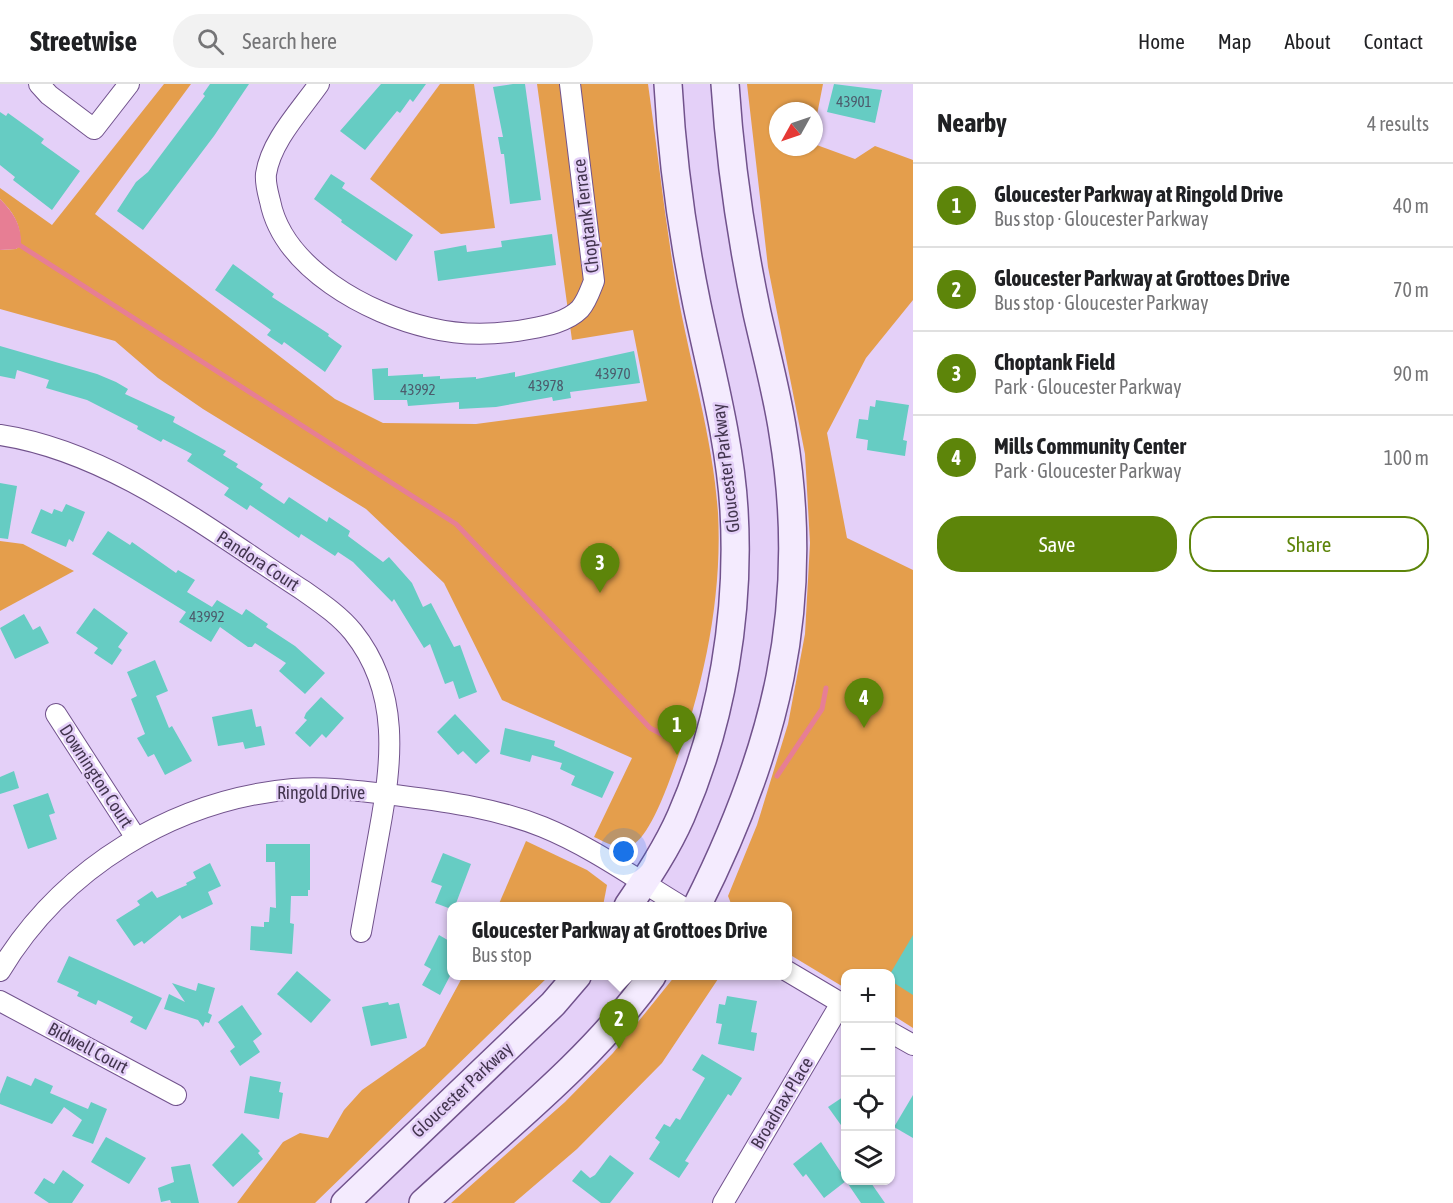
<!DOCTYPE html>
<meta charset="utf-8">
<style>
body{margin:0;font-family:"Asap Condensed",sans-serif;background:#f2f2f2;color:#202124}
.controls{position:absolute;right:18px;bottom:18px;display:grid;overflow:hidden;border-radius:12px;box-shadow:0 2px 4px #0004}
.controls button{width:54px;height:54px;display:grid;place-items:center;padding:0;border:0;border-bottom:2px solid #e0e0e0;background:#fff;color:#202124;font:30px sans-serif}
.compass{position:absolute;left:769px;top:18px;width:54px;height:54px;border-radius:50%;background:#fff;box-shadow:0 2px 4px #0004;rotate:230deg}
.you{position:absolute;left:624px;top:768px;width:21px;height:21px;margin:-15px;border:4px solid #fff;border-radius:50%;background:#1a73e8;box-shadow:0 0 0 9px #1a73e833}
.badge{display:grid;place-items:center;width:39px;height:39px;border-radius:50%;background:#5d850a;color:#fff;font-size:20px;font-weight:700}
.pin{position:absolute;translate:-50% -50px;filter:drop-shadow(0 2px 3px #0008)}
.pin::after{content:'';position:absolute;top:32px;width:21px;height:18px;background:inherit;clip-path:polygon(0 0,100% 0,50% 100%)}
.popup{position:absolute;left:447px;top:818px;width:345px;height:78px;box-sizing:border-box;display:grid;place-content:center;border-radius:12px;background:#fff;filter:drop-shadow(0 2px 4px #0005);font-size:20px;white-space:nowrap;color:#757577}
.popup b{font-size:22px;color:#202124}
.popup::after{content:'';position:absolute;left:50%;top:100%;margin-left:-12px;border:12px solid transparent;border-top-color:#fff}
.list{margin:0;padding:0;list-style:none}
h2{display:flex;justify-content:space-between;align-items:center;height:78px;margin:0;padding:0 24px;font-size:26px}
h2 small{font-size:20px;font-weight:400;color:#757577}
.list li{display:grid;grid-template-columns:39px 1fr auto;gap:18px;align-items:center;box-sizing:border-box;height:84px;padding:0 24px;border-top:2px solid #e0e0e0}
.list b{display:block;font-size:22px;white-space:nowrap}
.list p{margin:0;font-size:20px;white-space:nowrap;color:#757577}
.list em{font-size:20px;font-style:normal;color:#757577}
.actions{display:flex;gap:12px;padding:18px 24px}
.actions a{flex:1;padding:14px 0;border:2px solid #5d850a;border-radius:24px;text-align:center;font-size:21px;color:#5d850a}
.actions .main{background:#5d850a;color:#fff}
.icon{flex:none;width:33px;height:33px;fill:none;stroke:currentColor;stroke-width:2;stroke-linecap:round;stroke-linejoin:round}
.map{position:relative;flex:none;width:913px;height:1119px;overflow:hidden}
header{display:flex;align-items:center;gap:36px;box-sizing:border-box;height:84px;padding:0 30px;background:#fff;border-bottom:2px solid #e0e0e0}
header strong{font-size:28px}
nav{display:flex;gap:33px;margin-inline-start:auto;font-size:21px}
.search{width:420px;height:54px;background:#f2f2f2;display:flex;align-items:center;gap:15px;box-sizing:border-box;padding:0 21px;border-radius:33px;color:#757577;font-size:22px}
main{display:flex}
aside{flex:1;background:#fff}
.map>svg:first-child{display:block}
.green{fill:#e49e4c}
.water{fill:#e77e94}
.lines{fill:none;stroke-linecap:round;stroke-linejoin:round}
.stream{stroke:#e77e94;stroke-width:5}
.building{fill:#66ccc3}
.minor-casing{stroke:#71528c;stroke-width:22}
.secondary-casing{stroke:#71528c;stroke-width:30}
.minor{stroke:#fff;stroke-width:20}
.secondary{stroke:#f4ebfe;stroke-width:27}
.labels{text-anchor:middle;stroke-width:5;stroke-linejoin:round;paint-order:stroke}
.number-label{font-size:15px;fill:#4c5b6c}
.street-label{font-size:18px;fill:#43354f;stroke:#e4d0f8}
</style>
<header>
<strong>Streetwise</strong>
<div class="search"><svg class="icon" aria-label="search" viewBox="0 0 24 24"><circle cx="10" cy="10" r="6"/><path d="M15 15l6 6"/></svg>Search here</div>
<nav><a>Home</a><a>Map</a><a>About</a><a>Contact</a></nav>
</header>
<main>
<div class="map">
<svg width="913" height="1119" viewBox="0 0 913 1119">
<rect width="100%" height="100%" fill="#e4d0f8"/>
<g class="green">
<path d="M164 0H191L95 130 335 315 383 339 476 340 647 317 633 246 572 256 537 0H648C658 69 665 138 677 206 690 280 713 354 718 429 723 522 700 617 667 703 661 718 645 759 629 762 616 765 605 758 594 753L632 674 502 616 444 499 366 425 203 325 158 294 115 257 0 225V166L16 165 20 162C22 142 14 129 0 115V104L52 141Z"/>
<polygon points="440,0 474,0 495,144 441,150 370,95"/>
<polygon points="747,0 823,0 814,46 814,27 778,27 778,63 814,63 814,60 855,75 875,62 913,76 913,216 866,274 827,349 847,454 913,486 913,944 891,930 890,890 846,890 845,904 787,869 787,822 732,822 728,812 757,741 788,640 805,550 810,459 805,370 768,183"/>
<polygon points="0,457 23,460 74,487 0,527"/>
<polygon points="526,757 587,786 607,801 603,822 498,822"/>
<polygon points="463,892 549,892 315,1119 237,1119 283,1058 300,1049 328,1054 344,1026 362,1006 425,962"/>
<polygon points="675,892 720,892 662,979 577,1065 514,1119 451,1119 565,1018 613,969"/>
</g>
<path class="water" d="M0 115C14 129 22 142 21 162L16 165 0 166Z"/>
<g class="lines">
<g class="stream">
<polyline points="21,162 456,440 635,628 650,644 665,652"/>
<polyline points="777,692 822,625 826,604"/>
</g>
</g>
<g class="building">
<polygon points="210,0 249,0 214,52 143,146 117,127 136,98 148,88 205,12 203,10"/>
<polygon points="381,0 426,0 413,18 410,15 400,29 397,27 365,66 340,47"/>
<polygon points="513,0 525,0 541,116 510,120 504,70 501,70 498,53 503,53 493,3"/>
<polygon points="834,0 882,6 875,39 827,28"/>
<polygon points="0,28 6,32 8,29 44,55 41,59 80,87 52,126 13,96 15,93 0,81"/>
<polygon points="331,90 345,99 342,104 413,151 396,177 341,138 342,136 314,115"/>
<polygon points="552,150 556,181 438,197 434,167 466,161 467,168 502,163 501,157"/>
<polygon points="233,180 274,210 272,213 329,250 328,252 342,262 325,288 284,258 282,261 267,251 271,246 215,206"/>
<polygon points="0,262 97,290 116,298 128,305 125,310 175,333 173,338 226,367 223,371 238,380 236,383 263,400 260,404 284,420 289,413 327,438 329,433 350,447 348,452 383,478 389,473 412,499 423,523 431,519 454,563 460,561 477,608 459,615 453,597 445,600 430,560 424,564 394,515 392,518 353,478 338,468 335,472 301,450 299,454 250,421 247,426 224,411 229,404 187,377 192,370 163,355 161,358 137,345 138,342 87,316 46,304 49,296 17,286 15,295 0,292"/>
<polygon points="634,267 640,299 570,308 571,314 553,317 552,313 496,323 459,325 459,318 408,322 407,316 374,316 372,285 388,284 388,292 423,290 423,293 440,292 440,295 476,293 476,295 515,288 515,293"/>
<polygon points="876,316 909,321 903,356 907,357 905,372 867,366 868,356 856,354 859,335 868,336 870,322 875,323"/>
<polygon points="0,399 17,402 8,455 0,454"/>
<polygon points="66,420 85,428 73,458 69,455 66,463 31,449 41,425 52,430 54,425 62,428"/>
<polygon points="108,447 130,461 132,458 176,489 178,486 195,496 187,508 212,523 217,516 242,531 246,525 268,540 266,543 295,562 325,589 305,610 279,587 286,579 255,559 252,563 248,563 220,543 211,558 179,538 186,528 92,470"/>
<polygon points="94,524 128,549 118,563 122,566 112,581 94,569 98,564 76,549"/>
<polygon points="24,530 33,546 40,542 49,559 15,575 0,544"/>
<polygon points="155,576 168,607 156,612 169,644 172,642 192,677 165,691 154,670 148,673 137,654 145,650 131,615 137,612 127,588"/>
<polygon points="321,613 344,634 326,654 322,650 310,663 295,649 307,636 304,634 306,629"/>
<polygon points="252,625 256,643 261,642 265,661 245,665 243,658 218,662 212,633"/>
<polygon points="455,630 490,667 476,680 463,667 458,671 437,648"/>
<polygon points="505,644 555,657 554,662 614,688 602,714 571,701 575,692 560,685 562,679 532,671 530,678 500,670"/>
<polygon points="14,687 19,704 0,710 0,693"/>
<polygon points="48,709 55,729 49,731 57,755 28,765 13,721"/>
<polygon points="266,760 310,760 310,806 308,806 308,812 291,812 290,839 294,840 292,870 250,866 251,842 264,843 264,838 269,838 270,823 276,824 275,778 266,778"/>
<polygon points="443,769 471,780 455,822 451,822 451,825 435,819 442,802 431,798"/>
<polygon points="210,779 221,802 208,808 213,820 182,835 180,831 144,860 142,857 134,862 116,836 140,821 137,817 152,807 157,814 187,801 186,799 196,794 193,788"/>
<polygon points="439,851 451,858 451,890 440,911 422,901 431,885 424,881"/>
<polygon points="913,851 913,911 891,897 890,890"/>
<polygon points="69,872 162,914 146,946 130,938 133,933 98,916 96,921 77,912 79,908 57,898"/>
<polygon points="297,887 331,916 311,939 277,910"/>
<polygon points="172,899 196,907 198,899 215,904 208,929 212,931 209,939 205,938 203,943 198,936 164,925 169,910 185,918"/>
<polygon points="727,912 757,917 751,948 757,949 754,967 718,960 722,940 716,939 719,920 725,921"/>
<polygon points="388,918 389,921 399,919 407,954 371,962 362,923"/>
<polygon points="242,921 262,950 253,957 260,968 240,982 230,967 235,963 218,938"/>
<polygon points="702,970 742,994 731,1012 728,1010 685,1077 689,1079 679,1094 649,1075 660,1058 655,1054 664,1040 670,1043 676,1034 680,1036 705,994 692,986"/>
<polygon points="7,992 31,1002 35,994 53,1002 50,1009 88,1025 91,1018 107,1025 93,1060 72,1052 82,1036 64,1023 52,1040 0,1020 0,1010"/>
<polygon points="250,992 281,998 279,1008 283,1009 279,1035 244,1029"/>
<polygon points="846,1011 846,1048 828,1023"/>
<polygon points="913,1011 913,1054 894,1043"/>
<polygon points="242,1049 260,1067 258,1069 263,1075 233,1103 212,1081"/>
<polygon points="106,1053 146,1074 129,1100 91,1078"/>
<polygon points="821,1058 846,1096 869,1096 885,1119 861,1119 846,1097 824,1114 806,1090 803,1093 793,1080"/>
<polygon points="610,1071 634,1089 610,1119 601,1119 572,1097 581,1086 590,1094 595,1091"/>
<polygon points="190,1080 199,1119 171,1119 170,1116 161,1118 158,1104 174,1098 171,1083"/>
<polygon points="63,1086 84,1101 72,1119 49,1119 34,1109 44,1094 54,1100"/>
</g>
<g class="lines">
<g class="minor-casing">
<g id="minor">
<polyline points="39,0 49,11 94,45 129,0"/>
<path d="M319 0C300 27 271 57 266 90 265 99 268 109 270 117 283 184 368 230 430 244 463 252 497 251 529 245 546 242 567 238 580 225 587 217 590 207 594 197L570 0"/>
<path d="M0 351C112 368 211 447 304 507 321 519 339 531 353 548 401 608 392 678 379 749 373 782 367 815 361 848"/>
<polyline points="56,630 136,754"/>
<path d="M0 887C62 784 173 716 293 705 329 702 366 708 402 712 450 718 498 725 543 743 592 763 636 795 681 822"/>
<polyline points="787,887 846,922"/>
<polyline points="0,917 176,1011"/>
<polyline points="890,948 913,961"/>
<polyline points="723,1119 841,919"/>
</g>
</g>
<g class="secondary-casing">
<g id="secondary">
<path d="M628 822C647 794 667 764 681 732 722 638 740 528 734 426 730 357 711 288 697 221 682 148 672 74 668 0"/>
<path d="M697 822C775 667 812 523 783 349 777 309 766 269 757 229 741 153 730 77 725 0"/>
<polyline points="345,1119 553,920 577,892"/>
<path d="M423 1119C501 1047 590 979 652 892"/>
</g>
</g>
<use href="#minor" class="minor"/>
<use href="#secondary" class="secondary"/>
</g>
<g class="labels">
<g class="number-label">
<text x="854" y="23">43901</text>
<text x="613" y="295">43970</text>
<text x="546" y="307">43978</text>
<text x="418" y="311">43992</text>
<text x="207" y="538">43992</text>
</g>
<g class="street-label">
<text transform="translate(586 132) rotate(-97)" y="6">Choptank Terrace</text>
<text transform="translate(726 384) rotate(-97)" y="6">Gloucester Parkway</text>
<text transform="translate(258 477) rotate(33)" y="6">Pandora Court</text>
<text transform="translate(96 692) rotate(57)" y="6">Downington Court</text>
<text x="321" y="715">Ringold Drive</text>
<text transform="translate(88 964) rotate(28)" y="6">Bidwell Court</text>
<text transform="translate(462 1006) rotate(-43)" y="6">Gloucester Parkway</text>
<text transform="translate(782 1019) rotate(-59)" y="6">Broadnax Place</text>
</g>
</g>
</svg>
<div class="controls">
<button>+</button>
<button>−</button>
<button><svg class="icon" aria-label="locate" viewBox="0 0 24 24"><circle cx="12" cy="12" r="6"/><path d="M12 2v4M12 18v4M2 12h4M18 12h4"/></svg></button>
<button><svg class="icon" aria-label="layers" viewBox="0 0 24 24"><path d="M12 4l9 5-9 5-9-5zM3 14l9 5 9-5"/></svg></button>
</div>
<svg class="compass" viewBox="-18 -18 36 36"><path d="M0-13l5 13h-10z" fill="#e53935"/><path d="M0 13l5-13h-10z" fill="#757577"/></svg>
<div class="you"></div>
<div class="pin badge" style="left:677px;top:671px">1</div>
<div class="pin badge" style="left:619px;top:965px">2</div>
<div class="popup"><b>Gloucester Parkway at Grottoes Drive</b>Bus stop</div>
<div class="pin badge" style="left:600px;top:509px">3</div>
<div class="pin badge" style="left:864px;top:644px">4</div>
</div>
<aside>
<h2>Nearby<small>4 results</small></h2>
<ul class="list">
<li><span class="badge">1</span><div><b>Gloucester Parkway at Ringold Drive</b><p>Bus stop · Gloucester Parkway</p></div><em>40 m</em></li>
<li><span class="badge">2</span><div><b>Gloucester Parkway at Grottoes Drive</b><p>Bus stop · Gloucester Parkway</p></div><em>70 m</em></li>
<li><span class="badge">3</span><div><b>Choptank Field</b><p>Park · Gloucester Parkway</p></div><em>90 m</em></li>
<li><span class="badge">4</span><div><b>Mills Community Center</b><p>Park · Gloucester Parkway</p></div><em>100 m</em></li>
</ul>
<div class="actions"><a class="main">Save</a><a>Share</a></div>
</aside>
</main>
